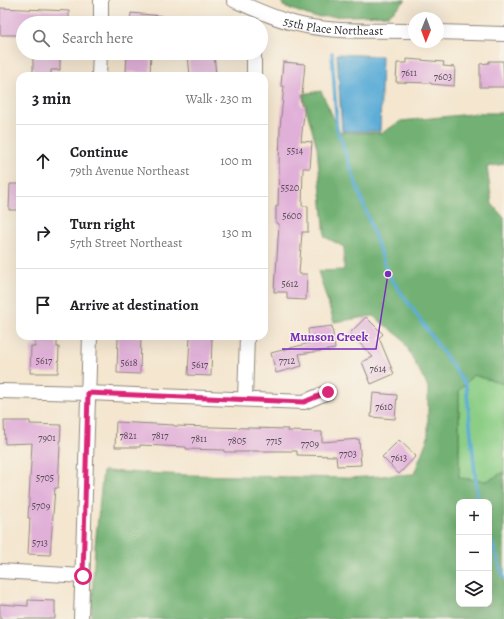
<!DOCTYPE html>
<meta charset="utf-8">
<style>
body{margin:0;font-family:Alegreya,serif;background:#f2f2f2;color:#202124}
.controls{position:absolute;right:12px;bottom:12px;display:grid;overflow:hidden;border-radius:8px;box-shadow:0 4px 16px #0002}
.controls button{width:36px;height:36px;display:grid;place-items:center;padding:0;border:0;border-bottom:1px solid #e0e0e0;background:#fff;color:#202124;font:20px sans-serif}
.compass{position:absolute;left:408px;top:12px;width:36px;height:36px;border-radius:50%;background:#fff;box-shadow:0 4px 16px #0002;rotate:181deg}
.stop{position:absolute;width:12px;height:12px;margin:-9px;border:3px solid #db2777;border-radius:50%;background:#fff}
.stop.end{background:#db2777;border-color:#fff;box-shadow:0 1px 4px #0008}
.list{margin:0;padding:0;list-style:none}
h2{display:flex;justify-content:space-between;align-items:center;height:52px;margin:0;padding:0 16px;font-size:17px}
h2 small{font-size:13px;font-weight:400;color:#757577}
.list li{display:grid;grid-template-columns:26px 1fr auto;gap:12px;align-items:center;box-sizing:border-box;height:72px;padding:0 16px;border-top:1px solid #e0e0e0}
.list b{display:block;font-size:15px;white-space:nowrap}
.list p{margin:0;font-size:13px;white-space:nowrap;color:#757577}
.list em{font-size:13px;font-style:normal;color:#757577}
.icon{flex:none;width:22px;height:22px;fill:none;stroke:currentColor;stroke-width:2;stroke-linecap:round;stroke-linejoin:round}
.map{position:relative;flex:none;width:504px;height:619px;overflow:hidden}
.search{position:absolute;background:#fff;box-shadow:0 4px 16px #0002;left:16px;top:16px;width:252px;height:44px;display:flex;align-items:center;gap:10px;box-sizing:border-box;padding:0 14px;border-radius:22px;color:#757577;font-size:15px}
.panel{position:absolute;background:#fff;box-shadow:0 4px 16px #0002;left:16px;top:72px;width:252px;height:268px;border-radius:12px}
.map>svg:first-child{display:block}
.green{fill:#8dce86;stroke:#5c7c58}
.forest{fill:#72b173;stroke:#4e6e4f;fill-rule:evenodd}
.water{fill:#5dadd7;stroke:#446c81}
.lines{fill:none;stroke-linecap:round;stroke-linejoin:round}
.stream{stroke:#5dadd7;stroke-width:3.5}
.building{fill:#e1b0d9}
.street-casing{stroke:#90887d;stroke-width:16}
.street{stroke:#fff;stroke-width:14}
.route{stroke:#db2777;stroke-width:5}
.labels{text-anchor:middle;stroke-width:3;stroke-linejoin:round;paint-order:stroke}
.number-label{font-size:10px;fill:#584c56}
.street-label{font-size:12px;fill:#2b2b2b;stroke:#f7f3e8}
.leader{fill:none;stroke:#7b2cbf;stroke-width:1.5}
.callout-dot{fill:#7b2cbf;stroke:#f7f3e8;stroke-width:1.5}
.callout-label{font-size:13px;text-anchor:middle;font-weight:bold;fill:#7b2cbf;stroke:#f7f3e8;stroke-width:3;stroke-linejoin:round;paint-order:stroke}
</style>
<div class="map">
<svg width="504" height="619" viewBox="0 0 504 619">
<rect width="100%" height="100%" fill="#f7f3e8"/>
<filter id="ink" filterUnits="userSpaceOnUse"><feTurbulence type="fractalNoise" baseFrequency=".025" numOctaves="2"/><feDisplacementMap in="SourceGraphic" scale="8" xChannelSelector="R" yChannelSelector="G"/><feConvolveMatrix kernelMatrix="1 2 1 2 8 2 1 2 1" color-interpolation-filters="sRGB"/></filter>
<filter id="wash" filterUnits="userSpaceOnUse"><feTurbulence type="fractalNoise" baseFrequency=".012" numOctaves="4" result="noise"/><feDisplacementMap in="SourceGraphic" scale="16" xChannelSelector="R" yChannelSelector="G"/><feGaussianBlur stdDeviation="0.9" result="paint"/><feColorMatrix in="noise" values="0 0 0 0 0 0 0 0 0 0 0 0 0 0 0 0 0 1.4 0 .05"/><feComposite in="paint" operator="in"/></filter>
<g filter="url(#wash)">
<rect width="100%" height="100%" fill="#f4e6cf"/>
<polygon class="green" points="473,375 504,384 504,472 487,481 459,478 459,391"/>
<g class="forest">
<polygon points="283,0 406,0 389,15 313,17 283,6"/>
<path d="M321 91 340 132 382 133 401 121 481 113H504V164L487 167 492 204 504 218V384L473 375 459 391V478L487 481 504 472V619H91L95 546 103 471 187 475 349 478 414 474 428 437V387L402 338 373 316 334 322 318 271 344 270V247L325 237 317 147 302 94ZM459 502H489V604H459Z"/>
</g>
<polygon class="water" points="337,54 382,56 380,131 342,131"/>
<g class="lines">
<g class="stream">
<polyline points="332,53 337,129 388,274 466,385 478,502"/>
<polyline points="489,534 504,578"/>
</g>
</g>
<g id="blocks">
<g class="building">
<polygon points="0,8 69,11 69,23 23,23 23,35 0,35"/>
<polygon points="131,13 162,16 162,23 130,23"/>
<polygon points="33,53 60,53 60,70 51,70 51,76 33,76"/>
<polygon points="127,53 151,53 150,73 126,72"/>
<polygon points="214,53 216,76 190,76 188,55"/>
<polygon points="407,59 444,62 443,66 455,67 454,86 431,84 431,83 396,82 397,63 407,63"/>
<polygon points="489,61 503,61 504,87 480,87 480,64 489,63"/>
<polygon points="283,62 305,64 301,105 305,106 301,141 312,142 310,168 303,168 302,206 308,206 308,232 302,232 299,274 307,274 306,300 287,299 287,292 274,292 275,273 276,273 279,224 276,223 276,206 278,206 280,128 284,86 281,86"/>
<polygon points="10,184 20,184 20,210 9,210"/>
<polygon points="366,317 383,334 379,338 394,374 371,384 362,362 373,357 350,333"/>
<polygon points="332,326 335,349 299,354 302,366 276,373 271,353 310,343 308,329"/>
<polygon points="35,336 57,336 57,347 59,347 58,373 30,373 31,346 35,347"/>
<polygon points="118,336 141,336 140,374 117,373"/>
<polygon points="190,336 212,336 211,376 188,375"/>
<polygon points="373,393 397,395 395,419 371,417"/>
<polygon points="4,421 30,421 30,424 61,425 58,488 55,488 50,555 28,554 30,518 28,518 32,443 5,444"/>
<polygon points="116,422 174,425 174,426 288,429 288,431 322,432 322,442 359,439 361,465 337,466 336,456 297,455 297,451 249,451 249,452 224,452 224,450 186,449 186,447 140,445 140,447 115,447"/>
<polygon points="399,440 416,456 399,474 382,457"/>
<polygon points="28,600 55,601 55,619 0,619 0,604 28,606"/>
</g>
</g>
</g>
<g filter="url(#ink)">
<use href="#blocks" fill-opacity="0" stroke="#90887d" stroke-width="1"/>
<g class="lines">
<g class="street-casing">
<g id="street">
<path id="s1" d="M234 0C254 9 275 19 297 24 332 33 378 30 414 31"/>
<polyline points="101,23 101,0"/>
<polyline points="438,32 504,34"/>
<polyline points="99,76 100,53"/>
<polyline points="254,76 254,53"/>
<polyline points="0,391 88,393 304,402 328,392"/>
<polyline points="245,399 247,336"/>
<polyline points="0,571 83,576"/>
<polyline points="81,619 90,336"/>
</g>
</g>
<use href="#street" class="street"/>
</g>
</g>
<g class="lines" filter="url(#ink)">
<polyline class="route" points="83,576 88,393 304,402 328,392"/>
</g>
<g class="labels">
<g class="number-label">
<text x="409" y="76">7611</text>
<text x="443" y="80">7603</text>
<text x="295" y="154">5514</text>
<text x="290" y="191">5520</text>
<text x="292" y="219">5600</text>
<text x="290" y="287">5612</text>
<text x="44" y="364">5617</text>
<text x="287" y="364">7712</text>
<text x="129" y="366">5618</text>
<text x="200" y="368">5617</text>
<text x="378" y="372">7614</text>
<text x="384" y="410">7610</text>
<text x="128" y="439">7821</text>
<text x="160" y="439">7817</text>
<text x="47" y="441">7901</text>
<text x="199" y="442">7811</text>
<text x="237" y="444">7805</text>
<text x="274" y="444">7715</text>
<text x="310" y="447">7709</text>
<text x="348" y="457">7703</text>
<text x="399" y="461">7613</text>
<text x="45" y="481">5705</text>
<text x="41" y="509">5709</text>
<text x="40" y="546">5713</text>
</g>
<g class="street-label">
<text dy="4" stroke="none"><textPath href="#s1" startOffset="104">55th Place Northeast</textPath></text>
</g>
</g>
<path class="leader" d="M388 274L376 349H282"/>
<circle class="callout-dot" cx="388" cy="274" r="4"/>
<g class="callout-label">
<text x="329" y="341">Munson Creek</text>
</g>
</svg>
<div class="controls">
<button>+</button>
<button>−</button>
<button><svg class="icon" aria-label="layers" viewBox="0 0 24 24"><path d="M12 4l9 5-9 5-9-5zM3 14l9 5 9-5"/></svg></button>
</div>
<svg class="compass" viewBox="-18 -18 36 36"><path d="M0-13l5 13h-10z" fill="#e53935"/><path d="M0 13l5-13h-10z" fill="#757577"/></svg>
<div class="stop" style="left:83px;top:576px"></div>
<div class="stop end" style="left:328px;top:392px"></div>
<div class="search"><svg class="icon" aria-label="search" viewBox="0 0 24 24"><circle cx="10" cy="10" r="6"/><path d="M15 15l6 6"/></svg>Search here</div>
<section class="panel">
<h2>3 min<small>Walk · 230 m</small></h2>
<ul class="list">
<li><svg class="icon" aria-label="ahead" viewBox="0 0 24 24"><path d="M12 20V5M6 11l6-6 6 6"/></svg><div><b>Continue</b><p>79th Avenue Northeast</p></div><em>100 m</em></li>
<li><svg class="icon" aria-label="right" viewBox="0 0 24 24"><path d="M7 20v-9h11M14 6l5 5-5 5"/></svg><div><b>Turn right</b><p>57th Street Northeast</p></div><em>130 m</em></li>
<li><svg class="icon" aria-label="arrive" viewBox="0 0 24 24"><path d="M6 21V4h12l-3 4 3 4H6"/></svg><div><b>Arrive at destination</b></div></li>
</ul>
</section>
</div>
